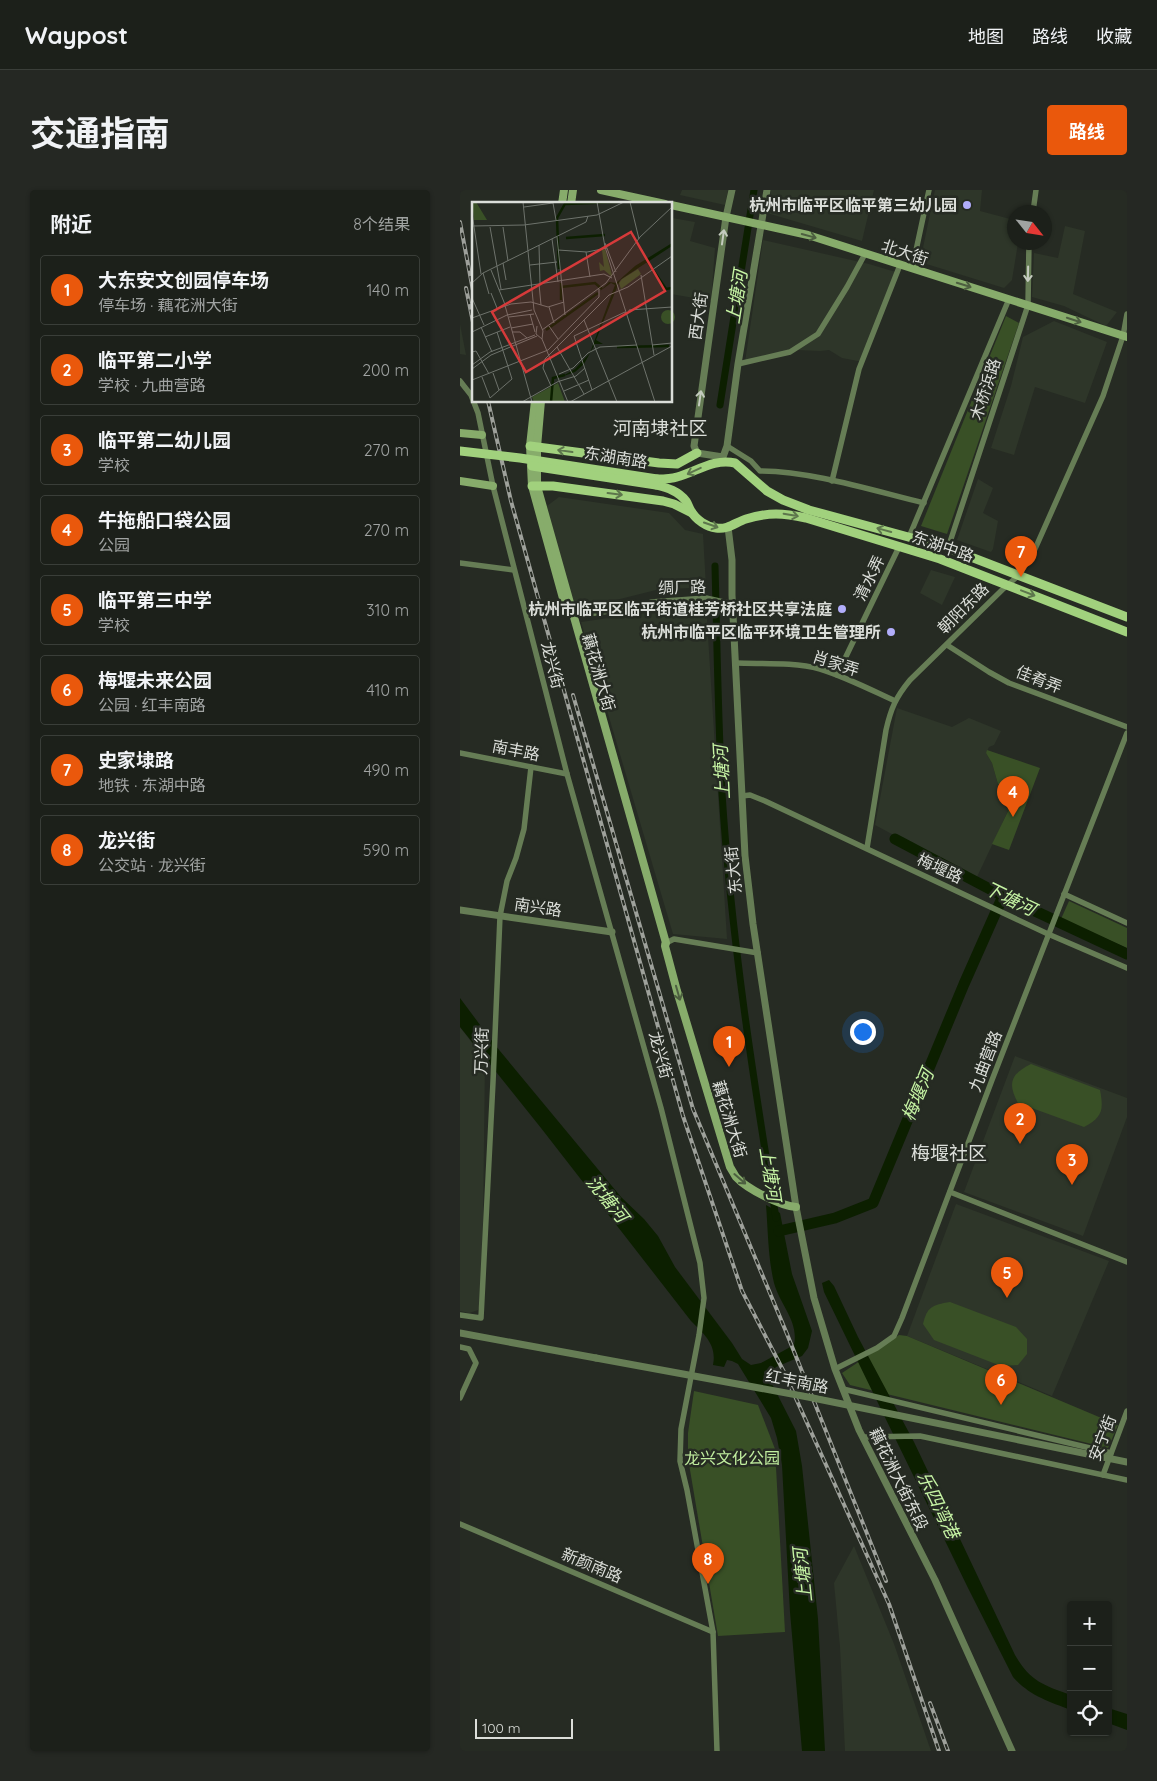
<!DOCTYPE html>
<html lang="zh">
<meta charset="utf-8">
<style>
body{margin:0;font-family:Quicksand,"Noto Sans SC",sans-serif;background:#252823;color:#f1f3f6}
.controls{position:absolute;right:15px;bottom:15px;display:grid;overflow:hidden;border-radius:5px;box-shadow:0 1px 4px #0004}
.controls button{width:45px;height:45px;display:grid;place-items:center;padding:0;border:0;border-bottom:1px solid #3a3e39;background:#1c201a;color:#f1f3f6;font:25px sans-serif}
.compass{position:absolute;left:547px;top:15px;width:45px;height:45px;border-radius:50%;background:#1c201a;box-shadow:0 1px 4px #0004;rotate:120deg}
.scale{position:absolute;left:15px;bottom:12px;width:98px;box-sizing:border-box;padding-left:5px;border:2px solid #dbded9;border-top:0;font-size:14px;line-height:18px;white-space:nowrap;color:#dbded9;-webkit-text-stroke:4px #262b23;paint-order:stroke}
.you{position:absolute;left:402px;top:841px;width:18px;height:18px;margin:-12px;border:4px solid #fff;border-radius:50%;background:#1a73e8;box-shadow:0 0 0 8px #1a73e833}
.badge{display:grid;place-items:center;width:32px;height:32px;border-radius:50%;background:#ea580c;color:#fff;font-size:16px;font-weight:700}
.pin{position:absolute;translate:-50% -41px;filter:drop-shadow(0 1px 2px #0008)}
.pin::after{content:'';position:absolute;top:26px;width:18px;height:15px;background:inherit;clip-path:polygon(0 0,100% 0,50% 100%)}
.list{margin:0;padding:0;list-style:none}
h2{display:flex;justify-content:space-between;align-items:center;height:65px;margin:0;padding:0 20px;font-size:21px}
h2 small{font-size:16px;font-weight:400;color:#a0a3a2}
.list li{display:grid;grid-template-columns:32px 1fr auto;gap:15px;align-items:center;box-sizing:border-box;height:70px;margin:0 10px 10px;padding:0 10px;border:1px solid #3a3e39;border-radius:5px}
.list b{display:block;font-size:19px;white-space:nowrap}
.list p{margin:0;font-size:16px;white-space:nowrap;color:#a0a3a2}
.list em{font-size:16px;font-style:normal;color:#a0a3a2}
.icon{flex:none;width:28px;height:28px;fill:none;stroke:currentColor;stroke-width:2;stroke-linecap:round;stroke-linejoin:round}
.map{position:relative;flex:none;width:667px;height:1561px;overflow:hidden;border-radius:5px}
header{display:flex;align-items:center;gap:30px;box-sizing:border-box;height:70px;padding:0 25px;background:#1c201a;border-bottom:1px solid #3a3e39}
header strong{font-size:24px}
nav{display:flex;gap:28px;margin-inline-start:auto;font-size:18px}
.intro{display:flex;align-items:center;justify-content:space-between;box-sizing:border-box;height:120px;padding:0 30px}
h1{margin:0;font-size:35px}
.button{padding:12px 22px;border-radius:5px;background:#ea580c;color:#fff;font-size:18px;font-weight:700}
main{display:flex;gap:30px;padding:0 30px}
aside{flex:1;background:#1c201a;border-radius:5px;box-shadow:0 1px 4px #0004}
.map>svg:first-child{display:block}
.built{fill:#2e3629}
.green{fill:#395026}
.water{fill:#0c1f00}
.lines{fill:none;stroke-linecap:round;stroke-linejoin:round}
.canal{stroke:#0c1f00;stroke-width:7}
.river{stroke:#0c1f00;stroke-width:11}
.minor{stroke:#667d55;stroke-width:5.5}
.tertiary{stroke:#667d55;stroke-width:7}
.secondary{stroke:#87ac6b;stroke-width:8}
.primary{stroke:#a1d17d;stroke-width:9}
.rail-casing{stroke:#9ea19b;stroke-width:4}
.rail{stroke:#262b23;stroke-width:2;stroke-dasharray:5.5;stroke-linecap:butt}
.tertiary-bridge{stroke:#667d55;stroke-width:7}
.primary-bridge{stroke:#a1d17d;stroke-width:9}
.oneway{stroke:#4d5f40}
.oneway2{stroke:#c4cbbf}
.oneway3{stroke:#5d764c}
.poi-dot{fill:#b1adfa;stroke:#262b23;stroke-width:2}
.labels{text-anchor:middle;stroke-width:5;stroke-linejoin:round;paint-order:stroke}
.poi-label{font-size:16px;font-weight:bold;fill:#dbded9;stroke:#262b23;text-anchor:end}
.street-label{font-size:16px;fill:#dbded9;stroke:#262b23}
.park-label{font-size:16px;fill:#c1ee9f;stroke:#262b23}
.water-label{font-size:18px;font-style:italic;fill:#c7f5a5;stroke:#262b23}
.quarter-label{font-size:19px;fill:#dbded9;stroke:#262b23}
.inset-river{fill:none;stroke:#0c1f00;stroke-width:2.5}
.inset-road{fill:none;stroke:#6e736c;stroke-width:1}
.view{fill:#d63a3a;fill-opacity:0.15;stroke:#d63a3a;stroke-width:2.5}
.inset-edge{fill:none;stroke:#dbded9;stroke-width:2.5}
</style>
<header>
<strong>Waypost</strong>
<nav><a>地图</a><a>路线</a><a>收藏</a></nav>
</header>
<div class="intro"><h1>交通指南</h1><a class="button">路线</a></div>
<main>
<aside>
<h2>附近<small>8个结果</small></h2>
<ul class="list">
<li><span class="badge">1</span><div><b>大东安文创园停车场</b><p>停车场 · 藕花洲大街</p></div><em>140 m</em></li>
<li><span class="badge">2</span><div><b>临平第二小学</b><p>学校 · 九曲营路</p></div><em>200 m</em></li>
<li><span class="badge">3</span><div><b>临平第二幼儿园</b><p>学校</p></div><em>270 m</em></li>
<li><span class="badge">4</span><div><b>牛拖船口袋公园</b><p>公园</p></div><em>270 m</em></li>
<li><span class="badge">5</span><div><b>临平第三中学</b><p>学校</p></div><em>310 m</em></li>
<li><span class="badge">6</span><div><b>梅堰未来公园</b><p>公园 · 红丰南路</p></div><em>410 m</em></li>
<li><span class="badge">7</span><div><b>史家埭路</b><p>地铁 · 东湖中路</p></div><em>490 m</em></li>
<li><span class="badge">8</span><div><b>龙兴街</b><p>公交站 · 龙兴街</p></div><em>590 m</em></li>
</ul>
</aside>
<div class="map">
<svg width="667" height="1561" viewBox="0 0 667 1561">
<rect width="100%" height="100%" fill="#262b23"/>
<g class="built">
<polygon points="222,0 268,0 265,15 220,5"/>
<polygon points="311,0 414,0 402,51 307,23"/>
<polygon points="475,0 522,0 520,21 554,30 554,52 558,53 552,90 544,98 460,72"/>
<polygon points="212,28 235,32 230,51 255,58 251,111 211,104"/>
<polygon points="605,36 625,41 613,104 657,122 646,136 604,116 572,107 574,63 598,68"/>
<polygon points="303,50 409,74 439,83 403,172 382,168 369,160 360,161 337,160 285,172"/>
<polygon points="594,131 647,152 625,213 575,197 554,265 531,258 551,196 563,147"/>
<polygon points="0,134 6,165 0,164"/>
<polygon points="518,289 533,298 523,323 538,331 533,359 531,362 497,350"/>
<polygon points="99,307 209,323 225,340 243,344 246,397 196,400 112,421 87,316"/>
<polygon points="471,380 495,387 482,415 460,403"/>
<polygon points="246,414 267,749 213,744 121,432"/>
<polygon points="437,518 492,537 509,528 541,541 534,555 529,557 526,563 532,573 538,594 558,600 516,689 415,635"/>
<polygon points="0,837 25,870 22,1112 18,1120 9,1123 0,1121"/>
<polygon points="555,866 667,908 667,927 623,1046 504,1002"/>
<polygon points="496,1014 649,1071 592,1206 447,1146"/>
<polygon points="394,1356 434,1454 471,1561 385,1561 380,1457 374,1393"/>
</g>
<g class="green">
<polygon points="546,126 559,133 487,344 461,336"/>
<polygon points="527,560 580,578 549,660 532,654 558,601 538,594 532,573 526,563"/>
<polygon points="609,711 667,738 667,758 601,729"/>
<path d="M571 874 640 900C644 921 642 927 624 937L558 913C547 893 551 884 571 874Z"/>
<path d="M490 1112 556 1137 567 1149V1164L558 1175 541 1176 474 1150 463 1134C467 1117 472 1115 490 1112Z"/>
<polygon points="439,1145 447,1146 658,1235 648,1258 390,1195 382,1183"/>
<polygon points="234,1201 298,1215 315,1259 325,1442 258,1446 228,1268 228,1243"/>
</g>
<g class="water">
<path d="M0 808 35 855 161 1007 184 1029 198 1046 215 1077 272 1153 282 1169 291 1175 301 1173 334 1155C339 1131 320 1115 314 1093 308 1068 308 1040 306 1015L320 1023 332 1084 352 1141 348 1158 342 1166 316 1177 311 1183 310 1190 336 1241 342 1276 358 1429 365 1561H342L330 1422 322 1275 317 1248 311 1228 278 1174 272 1171 267 1170 264 1177 253 1175C257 1155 245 1145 231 1131L81 938 0 837Z"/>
<path d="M369 1090 374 1096 398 1147 454 1252 555 1465C570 1491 583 1495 611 1505V1520C588 1511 570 1506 553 1487L508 1398 364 1102 362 1093Z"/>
<polygon points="648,1518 667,1524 667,1540 648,1533"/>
</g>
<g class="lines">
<g class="canal">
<polyline points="260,215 294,0"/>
<path d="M255 376C257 452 258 528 262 603 271 746 293 888 316 1028"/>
</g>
<g class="river">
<polyline points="435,649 543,706 667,764"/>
<polyline points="319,1041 375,1028 413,1013 504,794 543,706"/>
</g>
<g class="minor">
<polyline points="573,22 576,0"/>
<polyline points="452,79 469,0"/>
<polyline points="278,174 330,162 358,144 387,97 405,64"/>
<polyline points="0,191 11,205 18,223 33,296 107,584 201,918 240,1073 244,1108 239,1145 221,1239 220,1271 227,1300 253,1442 257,1561"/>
<path d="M267 256 291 271 300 281C351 281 414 301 464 313"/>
<polyline points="372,291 399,179 440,75"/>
<polyline points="449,347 549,109"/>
<polyline points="490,352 568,115 569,52"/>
<polyline points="0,373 54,380"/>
<polyline points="114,426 178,417 191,412 246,408 273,414"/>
<polyline points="487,455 529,482 549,493 667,537"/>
<path d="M276 473C303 474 334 472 360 479 386 487 411 500 435 511"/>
<polyline points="377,485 439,357"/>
<polyline points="0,563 107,584"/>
<polyline points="282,606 290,605 305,611 588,744 667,778"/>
<path d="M407 658 426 540C431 518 436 507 450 490L542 400 559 385 575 359 643 206 663 146 667 124"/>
<polyline points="604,704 667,733"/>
<polyline points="204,754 214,749 298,763"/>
<polyline points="490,1002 667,1072"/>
<polyline points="0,1125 21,1128 33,892 40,726 47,691 56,668 64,639 71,577"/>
<polyline points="0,1157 9,1159 16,1173 0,1208"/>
<polyline points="375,1179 417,1158 434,1146 442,1128 532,890 667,543"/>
<polyline points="383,1199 651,1263"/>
<polyline points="403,1247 460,1246 667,1290"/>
<polyline points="643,1285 667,1221"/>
<polyline points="0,1334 253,1442"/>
</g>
<g class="tertiary">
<polyline points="272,0 266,27 234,256 237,263 263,267 267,256 278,174 307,0"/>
<polyline points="268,337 272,370 272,405 285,666 293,734 336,1017 354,1108 375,1179 399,1240 475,1390 552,1561"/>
<polyline points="0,720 152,742"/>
<polyline points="0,1143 136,1168"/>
</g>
<g class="secondary">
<polyline points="141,0 205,14"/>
<polyline points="102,14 104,0"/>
<polyline points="111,14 113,0"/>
<polyline points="211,15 348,45 667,147"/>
<polyline points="75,211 70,256 72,296 104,412"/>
<path d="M81 211 77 257V296L206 753 205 756 217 801 270 977C272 980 274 984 276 987 287 999 321 1016 336 1017"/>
<polyline points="0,243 22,245"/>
<polyline points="0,291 33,296"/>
</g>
<g class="primary">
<polyline points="70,256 199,273 217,274 237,263"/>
<path d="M197 289C204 289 211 289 217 287 236 282 254 268 275 273L307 301 323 310 349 320 485 357 667 427"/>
<path d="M196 295C208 298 218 301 226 311 228 314 229 318 231 321 236 330 247 337 256 338 268 340 276 332 286 329 309 322 323 323 346 328L480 369 667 442"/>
<polyline points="72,296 93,296 203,311 214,314 232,323"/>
</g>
<g class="rail-casing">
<g id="rail">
<polyline points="0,32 14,106"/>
<polyline points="6,98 14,137"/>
<polyline points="28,211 51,311 223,926 282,1101 324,1182 429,1414 479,1561"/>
<polyline points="113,505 233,919 327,1144 426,1391"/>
<polyline points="470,1513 488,1561"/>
</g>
</g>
<use href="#rail" class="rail"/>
<polyline class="tertiary-bridge" points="136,1168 348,1207 667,1272"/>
<g class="primary-bridge">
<polyline points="0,261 60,268 197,289"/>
<polyline points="72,276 196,295"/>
</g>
</g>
<defs><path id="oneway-shaft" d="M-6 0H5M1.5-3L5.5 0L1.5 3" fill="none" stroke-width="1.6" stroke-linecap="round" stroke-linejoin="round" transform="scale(1.25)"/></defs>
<g class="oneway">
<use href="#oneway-shaft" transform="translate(349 46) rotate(15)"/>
<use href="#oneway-shaft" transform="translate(504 95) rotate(17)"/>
<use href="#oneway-shaft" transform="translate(614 130) rotate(18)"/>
<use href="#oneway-shaft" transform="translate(218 803) rotate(74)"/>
<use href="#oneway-shaft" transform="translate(280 989) rotate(41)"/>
</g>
<g class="oneway2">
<use href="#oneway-shaft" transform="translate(263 47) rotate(-82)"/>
<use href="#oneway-shaft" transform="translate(568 84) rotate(91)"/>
<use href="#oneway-shaft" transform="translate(240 208) rotate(-82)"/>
</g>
<g class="oneway3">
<use href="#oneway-shaft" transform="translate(105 261) rotate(-172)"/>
<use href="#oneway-shaft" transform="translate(234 281) rotate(155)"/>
<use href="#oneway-shaft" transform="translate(155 304) rotate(7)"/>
<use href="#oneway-shaft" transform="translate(331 325) rotate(10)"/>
<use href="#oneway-shaft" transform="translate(251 335) rotate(19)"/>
<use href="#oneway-shaft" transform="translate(424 340) rotate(-165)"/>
<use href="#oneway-shaft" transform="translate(568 403) rotate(21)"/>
</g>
<g class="poi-dot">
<circle cx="507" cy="15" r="5"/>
<circle cx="382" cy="419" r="5"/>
<circle cx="431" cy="442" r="5"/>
</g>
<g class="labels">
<g class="poi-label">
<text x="497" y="21">杭州市临平区临平第三幼儿园</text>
<text x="372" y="425">杭州市临平区临平街道桂芳桥社区共享法庭</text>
<text x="421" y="448">杭州市临平区临平环境卫生管理所</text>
</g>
<g class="street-label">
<text transform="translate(445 62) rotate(18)" y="6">北大街</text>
<text transform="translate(238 126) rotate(-82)" y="6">西大街</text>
<text transform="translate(525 199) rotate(-72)" y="6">木桥浜路</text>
<text transform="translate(156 267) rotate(9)" y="6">东湖南路</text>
<text transform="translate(483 356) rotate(19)" y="6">东湖中路</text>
<text transform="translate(409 388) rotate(-64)" y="6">清水弄</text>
<text transform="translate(222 397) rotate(-2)" y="6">绸厂路</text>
<text transform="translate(503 418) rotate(-45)" y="6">朝阳东路</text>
<text transform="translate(376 473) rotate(18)" y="6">肖家弄</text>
<text transform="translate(93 475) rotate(76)" y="6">龙兴街</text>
<text transform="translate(139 482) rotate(74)" y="6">藕花洲大街</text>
<text transform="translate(579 489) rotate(21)" y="6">佳肴弄</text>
<text transform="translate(56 560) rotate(11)" y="6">南丰路</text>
<text transform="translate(480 678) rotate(25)" y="6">梅堰路</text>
<text transform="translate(273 680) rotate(-96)" y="6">东大街</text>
<text transform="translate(78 717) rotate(8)" y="6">南兴路</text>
<text transform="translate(21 861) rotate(-88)" y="6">万兴街</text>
<text transform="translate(201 865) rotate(75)" y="6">龙兴街</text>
<text transform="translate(525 871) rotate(-69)" y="6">九曲营路</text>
<text transform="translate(270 929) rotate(73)" y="6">藕花洲大街</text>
<text transform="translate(337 1191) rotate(11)" y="6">红丰南路</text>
<text transform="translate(642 1248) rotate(-69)" y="6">安宁街</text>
<text transform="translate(439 1289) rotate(64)" y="6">藕花洲大街东段</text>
<text transform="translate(132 1375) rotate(23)" y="6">新颜南路</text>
</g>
<g class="park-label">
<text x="272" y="1274">龙兴文化公园</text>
</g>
<g class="water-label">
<text transform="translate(277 107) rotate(-81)" y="6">上塘河</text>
<text transform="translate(262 582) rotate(-93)" y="6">上塘河</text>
<text transform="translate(550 709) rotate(26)" y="6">下塘河</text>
<text transform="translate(458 905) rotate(-67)" y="6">梅堰河</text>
<text transform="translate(310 984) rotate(81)" y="6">上塘河</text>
<text transform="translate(147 1009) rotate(51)" y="6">沈塘河</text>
<text transform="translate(478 1315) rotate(64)" y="6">乐四湾港</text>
<text transform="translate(343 1385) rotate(-96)" y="6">上塘河</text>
</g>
<g class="quarter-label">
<text x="200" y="245">河南埭社区</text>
<text x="489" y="970">梅堰社区</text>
</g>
</g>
<g transform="translate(12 12)">
<rect width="200" height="200" fill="#262b23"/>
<path d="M0 0H4L15 18H2ZM133 47 140 73V75L132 68 128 69 127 60 132 65 130 48ZM166 67 169 72 149 87 147 81 150 77ZM189 115a7 7 0 1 1 14 0a7 7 0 1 1-14 0ZM86 181 93 200H62L60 195Z" fill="#395026"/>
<path d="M200 41V44L148 78 124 138 131 142H123L112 162 103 170 89 175 103 167 118 151 143 83 139 81 128 89 137 80 144 81 163 64Z" fill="#0c1f00"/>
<path class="inset-river" d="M93 2 146 0M94 36 133 33M175 59 194 87 200 86M87 67 85 16 94 0M89 81V98M89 85 123 81 130 87M74 128 126 91M145 145 197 144M79 200 81 176 93 173"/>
<path class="inset-road" d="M51 0 62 108 71 129 70 137 96 200M125 0 133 45 183 200M158 0 167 37M52 5 81 1 84 18M0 11 9 72M0 24 52 23 125 13 152 0M18 25 29 87M31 25 36 59M85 35 93 113M80 37 86 80M133 41 144 70M67 43 68 82M86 48 115 50 135 46M114 50 118 75M31 61 34 78M58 63 85 60M19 68 32 100 60 200M11 71 17 92M169 73 182 153M0 81 11 71 114 20 116 14M67 82 69 103M27 88 132 72 140 76M19 91 25 106M0 96 12 123M77 105 82 121M157 111V108L200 105M58 112 63 130M37 115 62 112M0 116 39 102 59 100 76 105 92 100M112 118 145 200M65 124 64 132 70 137M77 124 86 137M9 125 20 150M39 126 61 122M70 128 134 81 168 35 200 5M0 130 35 113 60 108M40 130H48L55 136M102 134 153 110 155 113M102 134 120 188M13 135 38 125M180 143 200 141M85 145 112 192M0 150 4 149 17 172M0 163 18 150 63 133M0 167 19 153 65 134M21 171 27 188M87 172 101 166 116 151 128 145 165 143M10 175 18 196 40 177 25 130M0 178 76 148 127 95V87M88 179 104 174 113 166M79 184 71 166 73 157 137 93 156 85 200 54M92 189 117 178M50 200 87 179M98 200 200 144"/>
<path class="view" d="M159 30 193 89 54 170 20 110Z"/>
<rect width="200" height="200" class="inset-edge"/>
</g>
</svg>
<div class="controls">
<button>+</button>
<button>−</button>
<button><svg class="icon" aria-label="locate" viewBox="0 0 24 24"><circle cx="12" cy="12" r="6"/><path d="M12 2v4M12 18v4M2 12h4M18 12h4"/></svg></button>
</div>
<svg class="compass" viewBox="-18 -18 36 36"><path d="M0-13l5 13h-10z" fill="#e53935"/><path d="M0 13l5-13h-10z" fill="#a0a3a2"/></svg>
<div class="scale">100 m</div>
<div class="you"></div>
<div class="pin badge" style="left:269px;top:877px">1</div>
<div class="pin badge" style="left:560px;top:954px">2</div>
<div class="pin badge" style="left:612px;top:995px">3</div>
<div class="pin badge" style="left:553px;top:627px">4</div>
<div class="pin badge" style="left:547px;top:1108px">5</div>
<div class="pin badge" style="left:541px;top:1215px">6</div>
<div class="pin badge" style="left:561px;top:387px">7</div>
<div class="pin badge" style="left:248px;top:1394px">8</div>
</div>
</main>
